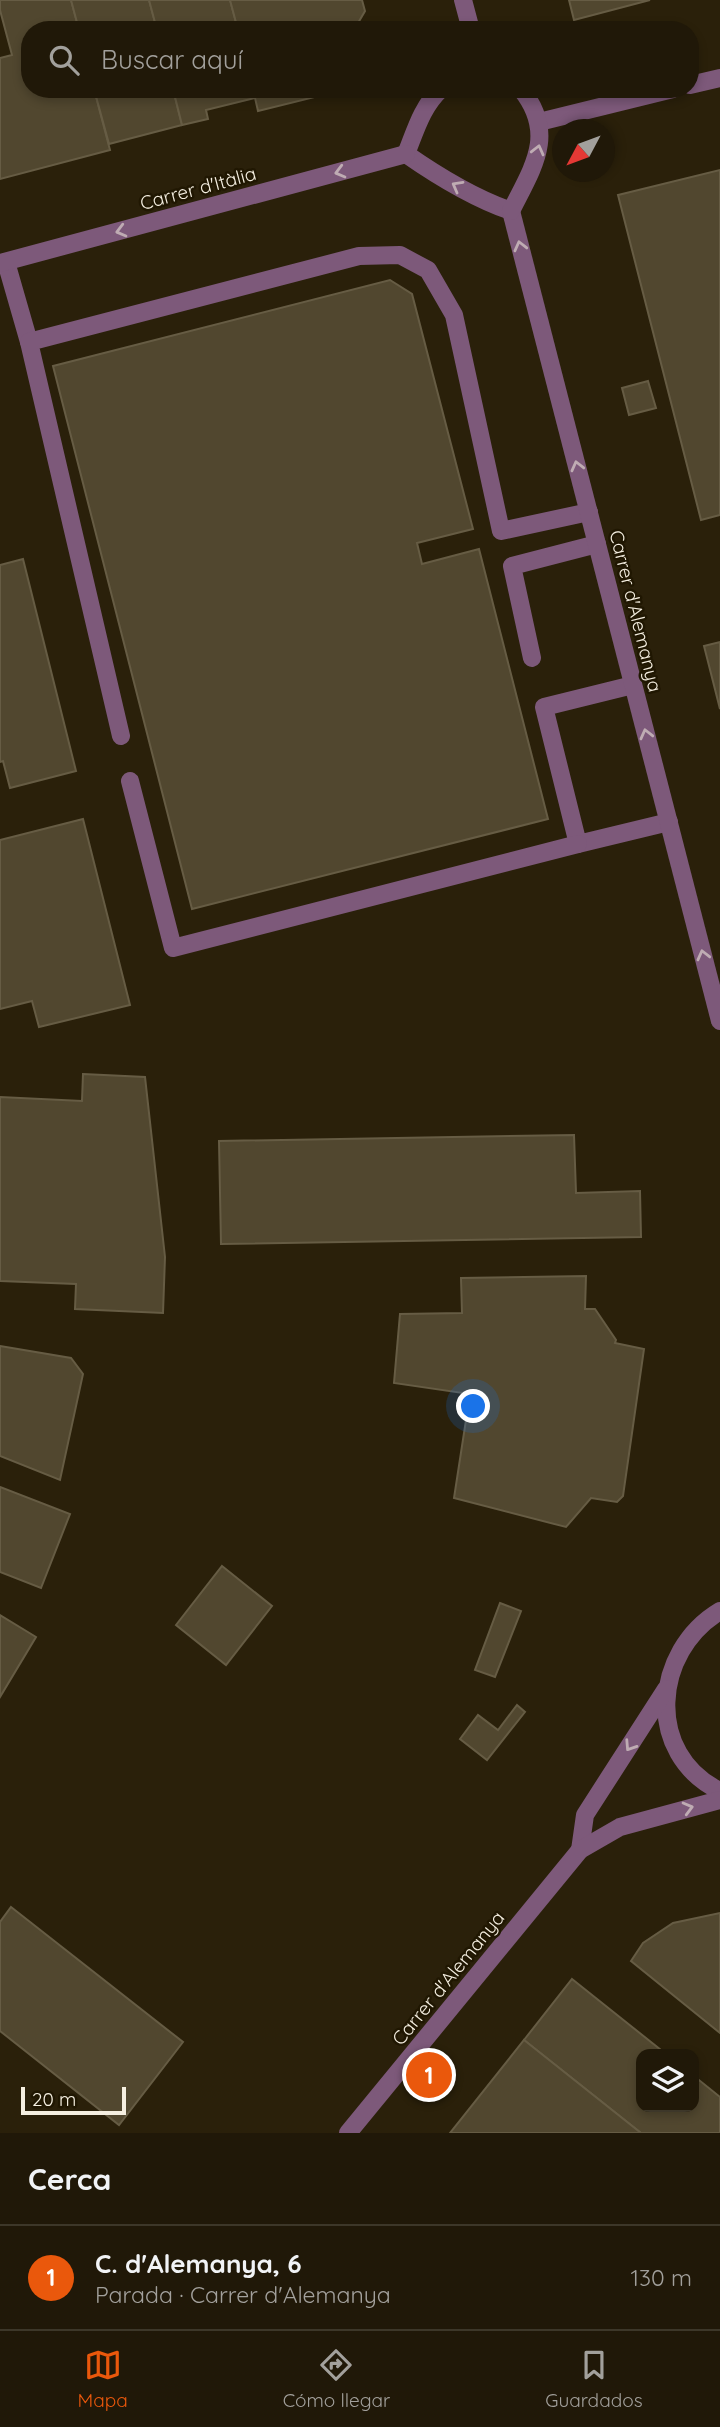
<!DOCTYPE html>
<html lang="es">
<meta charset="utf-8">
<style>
body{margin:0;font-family:Quicksand,sans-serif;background:#282112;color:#f1f3f6}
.controls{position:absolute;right:21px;bottom:21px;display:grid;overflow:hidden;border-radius:14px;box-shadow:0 4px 10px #0003}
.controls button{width:63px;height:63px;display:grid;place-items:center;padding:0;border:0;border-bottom:2px solid #3d3729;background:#201808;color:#f1f3f6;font:35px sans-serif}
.compass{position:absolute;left:552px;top:119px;width:63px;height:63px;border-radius:50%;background:#201808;box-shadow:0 4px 10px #0003;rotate:229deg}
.scale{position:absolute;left:21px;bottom:18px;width:105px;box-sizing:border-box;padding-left:7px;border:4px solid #f5efe1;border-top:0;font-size:19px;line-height:24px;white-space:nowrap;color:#f5efe1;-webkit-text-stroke:5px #201702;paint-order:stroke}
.you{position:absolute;left:474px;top:1407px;width:24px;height:24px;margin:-18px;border:5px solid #fff;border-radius:50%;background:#1a73e8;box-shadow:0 0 0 10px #1a73e833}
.badge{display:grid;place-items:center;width:46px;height:46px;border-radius:50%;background:#ea580c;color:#fff;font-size:23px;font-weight:700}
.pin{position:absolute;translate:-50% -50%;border:4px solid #fff;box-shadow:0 2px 7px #0006}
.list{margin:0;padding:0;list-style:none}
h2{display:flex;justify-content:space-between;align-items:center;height:91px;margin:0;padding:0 28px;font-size:30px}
h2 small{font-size:23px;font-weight:400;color:#a2a09c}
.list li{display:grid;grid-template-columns:46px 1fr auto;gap:21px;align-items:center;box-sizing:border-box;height:105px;padding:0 28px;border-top:2px solid #3d3729}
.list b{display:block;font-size:26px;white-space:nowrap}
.list p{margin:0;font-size:23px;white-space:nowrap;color:#a2a09c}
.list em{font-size:23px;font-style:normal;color:#a2a09c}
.icon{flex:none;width:38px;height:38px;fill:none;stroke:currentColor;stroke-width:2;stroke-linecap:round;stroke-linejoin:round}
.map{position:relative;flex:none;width:720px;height:2133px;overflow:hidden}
.search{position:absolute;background:#201808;box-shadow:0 4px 10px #0003;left:21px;right:21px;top:21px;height:77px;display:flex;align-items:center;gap:18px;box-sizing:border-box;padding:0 24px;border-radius:28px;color:#a2a09c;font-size:26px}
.sheet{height:196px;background:#201808}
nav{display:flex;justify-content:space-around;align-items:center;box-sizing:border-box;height:98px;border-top:2px solid #3d3729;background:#201808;font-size:19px;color:#a2a09c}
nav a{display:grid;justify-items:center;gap:4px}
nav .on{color:#ea580c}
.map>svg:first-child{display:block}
.building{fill:#51472f;stroke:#665c44;stroke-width:2}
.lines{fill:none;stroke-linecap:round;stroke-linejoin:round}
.service{stroke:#7d597a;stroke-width:18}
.minor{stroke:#7d597a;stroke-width:18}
.tertiary{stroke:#7d597a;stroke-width:18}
.oneway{stroke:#bfacb3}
.labels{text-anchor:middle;stroke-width:5;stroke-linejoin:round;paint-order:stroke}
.street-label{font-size:19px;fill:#f5efe1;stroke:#201702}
</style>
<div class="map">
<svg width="720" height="2133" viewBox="0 0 720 2133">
<rect width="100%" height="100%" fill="#2a200a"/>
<g class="building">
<polygon points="0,0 71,0 79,30 30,30 30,89 94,89 110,150 0,179 0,58 12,55 0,10"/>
<polygon points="71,0 149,0 157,30 79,30"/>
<polygon points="149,0 230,0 238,30 157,30"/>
<polygon points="230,0 362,0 365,11 354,30 238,30"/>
<polygon points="569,0 650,0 574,20"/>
<polygon points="94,89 173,89 182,125 109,144"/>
<polygon points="173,89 253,89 255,98 206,110 208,119 182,125"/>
<polygon points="253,89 320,89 315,97 258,111"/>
<polygon points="720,170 720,515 701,520 618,195"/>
<polygon points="390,280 412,294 473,529 417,543 422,564 479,549 548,819 192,909 53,366"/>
<polygon points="648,381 656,408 629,415 622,388"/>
<polygon points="23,559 76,771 10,788 3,761 0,762 0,565"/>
<polygon points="720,642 720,709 704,646"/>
<polygon points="83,819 130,1005 39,1027 32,1001 0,1009 0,840"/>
<polygon points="83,1074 145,1077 165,1257 163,1313 75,1309 76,1284 0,1281 0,1097 82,1101"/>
<polygon points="574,1135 576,1193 640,1191 641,1237 221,1244 219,1141"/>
<polygon points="586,1276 585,1309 595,1309 616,1340 615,1343 644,1349 623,1496 617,1502 591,1498 566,1527 454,1498 470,1394 394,1383 400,1314 462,1313 461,1278"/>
<polygon points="0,1346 71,1358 83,1374 60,1480 0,1456"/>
<polygon points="0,1487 70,1514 41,1588 0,1572"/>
<polygon points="222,1566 272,1606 226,1665 176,1625"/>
<polygon points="500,1603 521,1611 495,1677 475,1670"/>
<polygon points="0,1615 36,1637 0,1697"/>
<polygon points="517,1705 525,1712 487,1760 460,1739 478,1715 498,1730"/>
<polygon points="11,1907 183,2042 119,2125 0,2031 0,1922"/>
<polygon points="720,1913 720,2033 631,1961 643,1943 673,1923"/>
<polygon points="572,1979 666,2054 641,2054 641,2107 694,2107 694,2076 720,2097 720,2133 641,2133 524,2040"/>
<polygon points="524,2040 641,2133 450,2133"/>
</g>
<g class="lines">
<g class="service">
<polyline points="6,262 29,342"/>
<polyline points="532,658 512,566 597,544"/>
<polyline points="633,685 544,707 578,844 669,822"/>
<polyline points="121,736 29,342 359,256 400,255 428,270 454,315 501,531 589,512"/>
<polyline points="130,781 173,948 578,844"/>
</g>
<g class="minor">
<polyline points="463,0 471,30"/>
<polyline points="690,85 720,78"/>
<polyline points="539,122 673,89"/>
<path d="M406 154C439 177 473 198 511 211"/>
<path d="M406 154C415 132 422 106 441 89"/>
<polyline points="511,211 720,1021"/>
<path d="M511 211C533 167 557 134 521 89"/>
<polyline points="0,263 406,154"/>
</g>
<g class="tertiary">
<path d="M720 1611C653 1651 644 1754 720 1791"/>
<polyline points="580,1850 585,1815 666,1689"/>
<polyline points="348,2133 580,1850 620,1827 720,1800"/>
</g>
</g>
<defs><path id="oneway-chevron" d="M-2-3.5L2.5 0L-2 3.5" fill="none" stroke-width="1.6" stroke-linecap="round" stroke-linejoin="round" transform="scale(1.75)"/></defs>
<g class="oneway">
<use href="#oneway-chevron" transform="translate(538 150) rotate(-76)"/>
<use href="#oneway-chevron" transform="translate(340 172) rotate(165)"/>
<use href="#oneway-chevron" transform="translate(457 186) rotate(-151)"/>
<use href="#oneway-chevron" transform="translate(121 231) rotate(165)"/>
<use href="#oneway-chevron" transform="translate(520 246) rotate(-104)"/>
<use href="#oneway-chevron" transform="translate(577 466) rotate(-104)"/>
<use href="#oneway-chevron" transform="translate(646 734) rotate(-104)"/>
<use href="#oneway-chevron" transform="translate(703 955) rotate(-104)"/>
<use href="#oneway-chevron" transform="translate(630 1746) rotate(123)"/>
<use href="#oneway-chevron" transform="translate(688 1808) rotate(-15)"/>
</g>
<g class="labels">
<g class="street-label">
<text transform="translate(198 188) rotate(-15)" y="7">Carrer d'Itàlia</text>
<text transform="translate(636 611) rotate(76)" y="7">Carrer d'Alemanya</text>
<text transform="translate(448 1978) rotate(-51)" y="7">Carrer d'Alemanya</text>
</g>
</g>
</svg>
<div class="controls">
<button><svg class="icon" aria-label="layers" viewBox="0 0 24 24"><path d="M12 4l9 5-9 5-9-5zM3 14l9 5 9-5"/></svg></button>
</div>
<svg class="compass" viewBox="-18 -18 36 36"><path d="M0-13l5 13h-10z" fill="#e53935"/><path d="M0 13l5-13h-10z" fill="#a2a09c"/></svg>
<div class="scale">20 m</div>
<div class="you"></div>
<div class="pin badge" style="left:429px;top:2075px">1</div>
<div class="search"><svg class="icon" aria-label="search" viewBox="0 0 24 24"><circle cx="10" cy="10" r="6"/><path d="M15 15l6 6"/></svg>Buscar aquí</div>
</div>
<section class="sheet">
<h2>Cerca<small></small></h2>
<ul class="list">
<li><span class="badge">1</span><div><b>C. d'Alemanya, 6</b><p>Parada · Carrer d'Alemanya</p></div><em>130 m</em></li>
</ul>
</section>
<nav>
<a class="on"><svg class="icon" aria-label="map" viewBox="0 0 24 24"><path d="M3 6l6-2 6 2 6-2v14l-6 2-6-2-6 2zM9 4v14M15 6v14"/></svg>Mapa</a>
<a><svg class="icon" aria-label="directions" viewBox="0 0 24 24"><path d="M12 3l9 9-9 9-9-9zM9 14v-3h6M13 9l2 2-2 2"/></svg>Cómo llegar</a>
<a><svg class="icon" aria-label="saved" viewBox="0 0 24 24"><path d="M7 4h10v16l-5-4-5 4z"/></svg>Guardados</a>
</nav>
